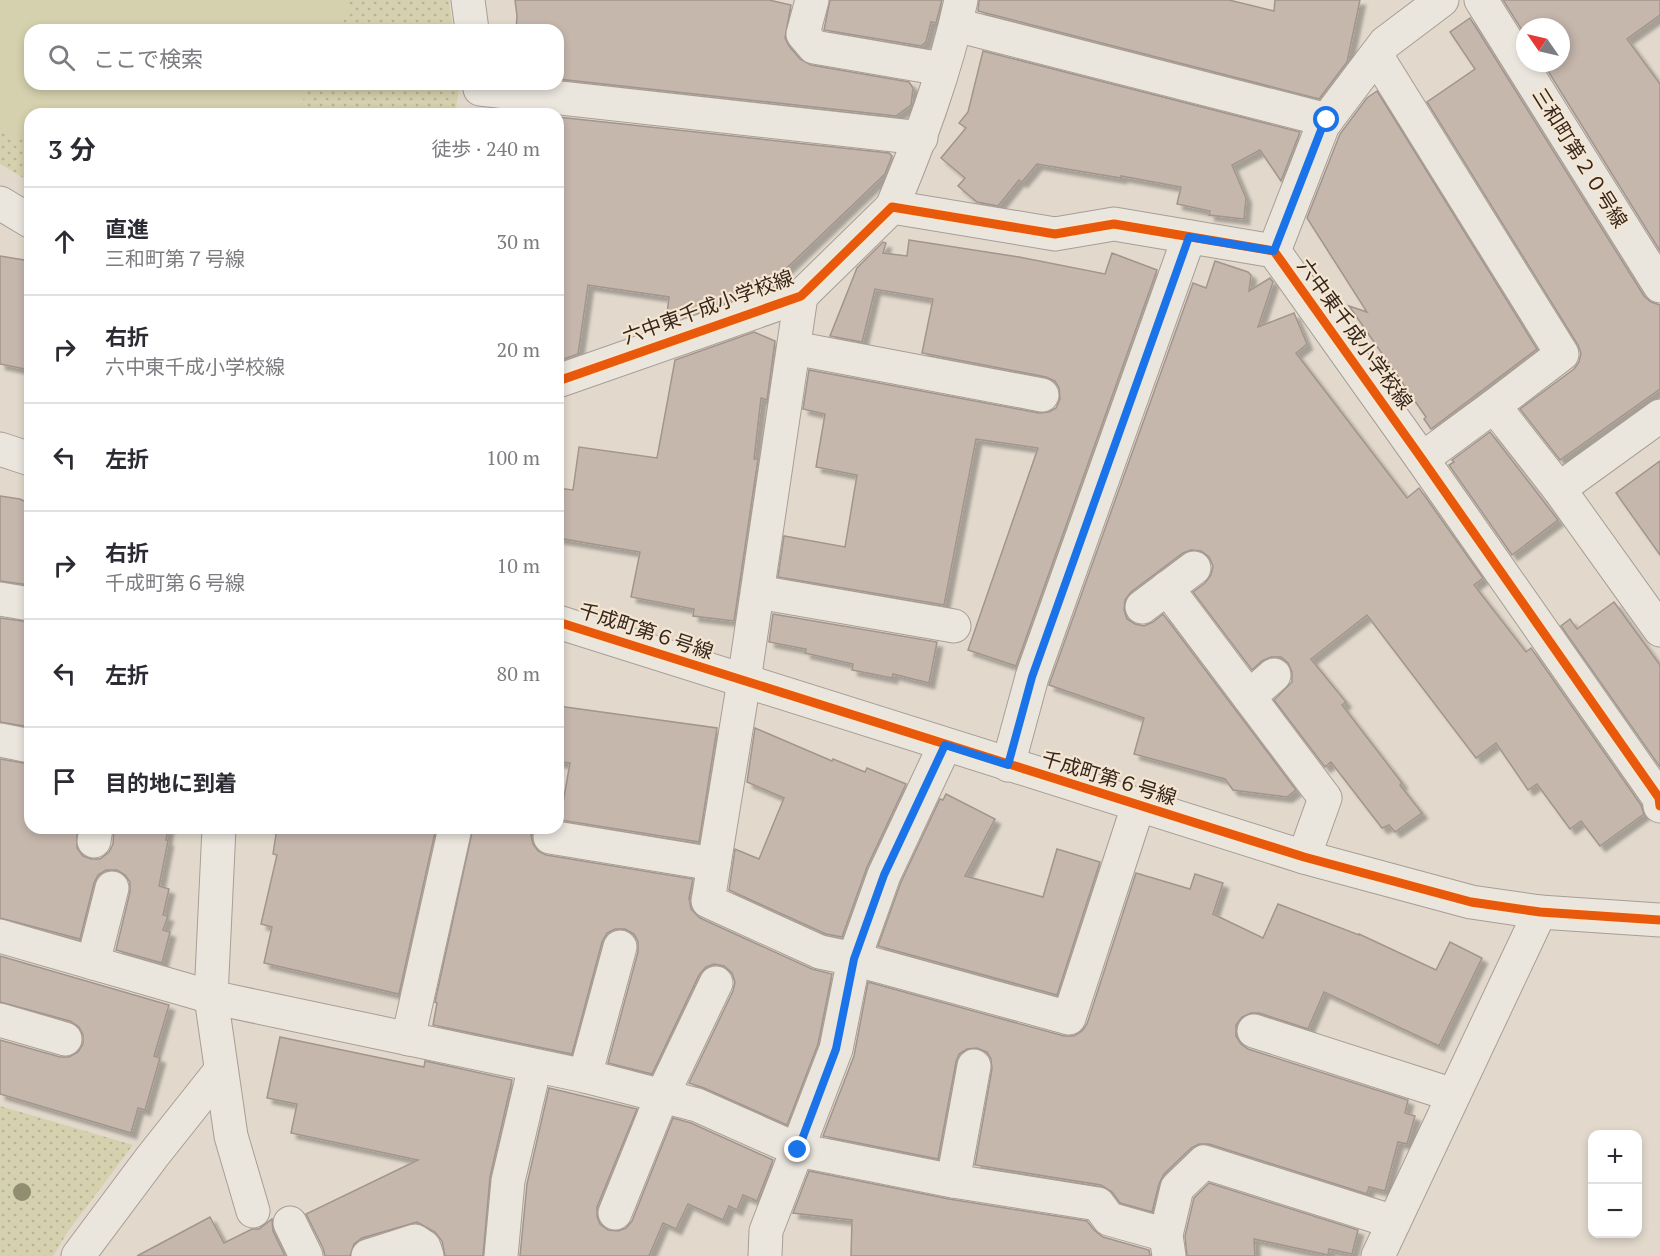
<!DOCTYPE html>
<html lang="ja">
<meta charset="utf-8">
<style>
body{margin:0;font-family:"PT Serif","Noto Sans JP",serif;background:#f2f2f3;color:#2b2b33}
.controls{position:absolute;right:18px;bottom:18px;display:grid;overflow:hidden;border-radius:12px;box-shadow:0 3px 9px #0003}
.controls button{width:54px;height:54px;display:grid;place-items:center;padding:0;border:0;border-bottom:2px solid #e1e1e2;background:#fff;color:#2b2b33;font:30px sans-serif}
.compass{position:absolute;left:1516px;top:18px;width:54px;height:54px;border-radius:50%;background:#fff;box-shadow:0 3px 9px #0003;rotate:304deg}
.stop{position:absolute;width:18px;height:18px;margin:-14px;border:4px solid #1a73e8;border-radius:50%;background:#fff}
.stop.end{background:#1a73e8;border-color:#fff;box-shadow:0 2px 6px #0008}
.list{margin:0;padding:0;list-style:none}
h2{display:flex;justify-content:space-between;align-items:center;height:78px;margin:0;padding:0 24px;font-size:26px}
h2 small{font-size:20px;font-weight:400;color:#7c7c81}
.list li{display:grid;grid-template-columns:39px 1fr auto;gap:18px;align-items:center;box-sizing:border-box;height:108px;padding:0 24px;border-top:2px solid #e1e1e2}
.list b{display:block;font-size:22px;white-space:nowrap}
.list p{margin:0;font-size:20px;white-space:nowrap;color:#7c7c81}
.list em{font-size:20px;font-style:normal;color:#7c7c81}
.icon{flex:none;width:33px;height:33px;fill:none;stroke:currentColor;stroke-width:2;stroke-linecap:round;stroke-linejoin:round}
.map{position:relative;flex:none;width:1660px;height:1256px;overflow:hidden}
.search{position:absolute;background:#fff;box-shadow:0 3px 9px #0003;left:24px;top:24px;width:540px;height:66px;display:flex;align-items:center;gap:15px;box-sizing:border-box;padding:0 21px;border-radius:18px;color:#7c7c81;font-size:22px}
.panel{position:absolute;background:#fff;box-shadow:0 3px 9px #0003;left:24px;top:108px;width:540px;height:726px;border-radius:18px}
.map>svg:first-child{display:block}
.grass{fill:url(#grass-dots)}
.pitch{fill:#d5d1ae}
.building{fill:#c6b7ad;stroke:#a2958c;stroke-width:1.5;filter:url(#shadow)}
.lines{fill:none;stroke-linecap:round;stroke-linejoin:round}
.minor-casing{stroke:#a79e95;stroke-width:35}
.minor{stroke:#eae5dd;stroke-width:33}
.cycleway-casing{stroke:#f4e6d1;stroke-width:13}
.cycleway{stroke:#e8590c;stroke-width:9}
.tree{fill:#8f8e70}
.route{stroke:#1a73e8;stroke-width:8}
.labels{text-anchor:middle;stroke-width:4.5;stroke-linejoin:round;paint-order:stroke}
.street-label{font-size:20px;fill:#36261e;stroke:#f4e6d1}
</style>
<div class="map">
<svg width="1660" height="1256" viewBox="0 0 1660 1256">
<defs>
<pattern id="grass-dots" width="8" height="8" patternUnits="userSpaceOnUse" patternTransform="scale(1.5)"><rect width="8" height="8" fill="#d5d1ae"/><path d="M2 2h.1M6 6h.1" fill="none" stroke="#b7b395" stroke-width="1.8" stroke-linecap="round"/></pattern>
<filter id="shadow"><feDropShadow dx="5.5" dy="5.5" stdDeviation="1.5" flood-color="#0004"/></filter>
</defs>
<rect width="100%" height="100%" fill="#e2d9cc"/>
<g class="grass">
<polygon points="0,0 449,0 453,30 30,30 30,84 460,84 455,114 30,114 30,182 0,164"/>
<polygon points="0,1106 133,1145 69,1230 53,1256 0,1256"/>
</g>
<polygon class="pitch" points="0,0 351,0 337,30 30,30 30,84 311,84 296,114 30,114 30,144 0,129"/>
<g class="building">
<polygon points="515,0 769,0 791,5 785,38 789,46 800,59 811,65 909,82 913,88 911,105 896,116 558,79 558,30 516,30 517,16"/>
<polygon points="830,0 942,0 936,23 931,22 926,42 921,46 824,30"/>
<polygon points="979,0 1229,0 1274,11 1275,0 1360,0 1347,62 1319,99 978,11"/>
<polygon points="1503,0 1660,0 1660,15 1627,39 1660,84 1660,251 1543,63 1561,63 1561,27 1525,27 1525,35"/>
<polygon points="1470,18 1644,296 1651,302 1660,305 1660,389 1560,460 1520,409 1574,369 1579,362 1581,353 1578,345 1427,102 1475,69 1450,32"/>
<polygon points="983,51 1300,132 1281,181 1260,150 1232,165 1246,198 1244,219 1209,215 1210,211 1177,204 1181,187 1121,176 1121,178 1037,164 1022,182 1019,180 998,206 977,202 958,186 965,178 941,158 966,128 959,123 968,112"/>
<polygon points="1377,91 1537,349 1431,429 1424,419 1426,417 1349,306 1367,312 1307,218 1340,134 1367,98"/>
<polygon points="558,117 889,153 892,156 885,174 766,288 683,318 684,309 667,314 669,297 588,285 578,354 558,361"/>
<polygon points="909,240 1019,257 1105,274 1112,253 1157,270 1016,666 968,650 1038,448 976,439 944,605 778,577 784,536 845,547 857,475 816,467 825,414 803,409 809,370 1039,413 1049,412 1056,408 1060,399 1059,388 1055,381 1046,377 922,353 933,299 875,289 862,342 830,336 857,268 883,242 886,243 883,253 907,256"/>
<polygon points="0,256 30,261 30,370 0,364"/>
<polygon points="1215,261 1248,272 1251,275 1249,291 1270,278 1273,282 1258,327 1294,313 1307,344 1296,353 1407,498 1419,488 1483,578 1474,585 1526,652 1531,648 1641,805 1644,814 1600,846 1581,821 1570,829 1537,784 1528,790 1496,743 1476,758 1367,615 1311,659 1346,702 1342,705 1402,783 1400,785 1422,813 1395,832 1389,825 1382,828 1331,762 1325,767 1274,700 1292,682 1292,672 1288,663 1281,657 1271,657 1262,661 1252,670 1193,592 1205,583 1211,575 1213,566 1209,557 1201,551 1191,550 1183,553 1131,592 1125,600 1124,610 1127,619 1135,624 1144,626 1153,622 1163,614 1296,790 1287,797 1233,790 1225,779 1134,754 1144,718 1049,685 1193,283 1206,288"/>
<polygon points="754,332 775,341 767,400 761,398 754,459 758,459 734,621 693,616 694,609 631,597 640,552 558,538 558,488 573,490 579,447 657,458 675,360"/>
<polygon points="1490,432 1558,520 1512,555 1449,465 1454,462 1452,460"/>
<polygon points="1660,461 1660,555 1616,493"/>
<polygon points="0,496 20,499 30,504 30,585 0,581"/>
<polygon points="1614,602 1660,665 1660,767 1561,626 1570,619 1577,629"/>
<polygon points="773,614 937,642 929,683 893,674 892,678 852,670 853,664 805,653 806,649 769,642"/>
<polygon points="0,618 30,622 30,727 0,722"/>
<polygon points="558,706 717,728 699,842 560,820 570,763 558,762"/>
<polygon points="755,728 832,761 833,759 865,772 867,768 906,784 867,867 842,937 826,934 729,890 735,849 759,859 784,798 747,782"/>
<polygon points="0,759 30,764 30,828 77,828 77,848 83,856 91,859 100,859 109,852 113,844 114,828 168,828 166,840 168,841 159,886 169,889 163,915 168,916 163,930 170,932 162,963 116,950 130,892 130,882 125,875 117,870 106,870 98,875 94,883 80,939 0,918"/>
<polygon points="946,794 995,819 965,876 1043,897 1057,849 1100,862 1057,995 878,946 901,882 940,799 943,800"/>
<polygon points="277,828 436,828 399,994 264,963 272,927 261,924 277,855 273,854"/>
<polygon points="473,828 534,828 531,835 533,844 538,851 546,855 693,879 689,898 691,909 700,918 812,969 832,974 818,1044 787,1125 704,1088 689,1083 733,991 735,982 732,973 724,966 714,964 706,967 699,975 652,1074 608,1063 638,952 638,942 634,934 625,929 615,929 607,933 602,942 572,1054 433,1025 437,1003 435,1002"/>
<polygon points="1136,873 1190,889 1195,874 1223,883 1213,914 1263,938 1278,904 1359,935 1359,934 1436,970 1450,942 1482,958 1439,1046 1324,992 1308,1029 1259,1013 1251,1013 1242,1017 1236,1025 1236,1036 1241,1044 1248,1049 1408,1100 1405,1113 1415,1116 1407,1144 1398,1142 1385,1191 1369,1187 1367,1194 1209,1144 1199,1144 1191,1148 1164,1174 1159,1184 1152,1212 1120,1203 1112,1192 1101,1185 975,1165 992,1069 991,1059 987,1052 977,1048 967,1049 959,1054 956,1062 938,1159 823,1136 854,1056 868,982 1064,1036 1074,1036 1082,1031 1087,1024"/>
<polygon points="0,956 169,1005 154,1056 160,1058 145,1110 138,1108 131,1133 0,1094 0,1040 60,1057 69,1057 78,1052 83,1044 83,1035 79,1027 70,1021 0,1002"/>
<polygon points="280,1037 424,1067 425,1061 512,1080 490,1177 483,1256 445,1256 442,1241 435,1232 417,1222 362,1238 354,1244 350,1256 325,1256 323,1248 306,1214 418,1160 291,1133 297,1104 267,1098"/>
<polygon points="549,1088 637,1109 597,1207 597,1216 600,1224 608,1230 618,1231 626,1228 632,1221 673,1118 691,1123 773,1160 757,1201 743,1195 737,1210 729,1206 723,1220 688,1204 676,1229 663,1223 649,1256 520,1256 527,1184"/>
<polygon points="809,1171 949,1199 1087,1221 1094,1230 1103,1237 1149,1250 1150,1256 851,1256 852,1220 793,1213"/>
<polygon points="1209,1183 1358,1230 1352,1254 1329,1249 1328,1255 1254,1239 1255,1256 1187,1256 1185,1236 1194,1198"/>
<polygon points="210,1217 224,1243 252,1229 259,1229 272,1219 273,1231 285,1256 137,1256"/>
</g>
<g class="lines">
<g class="minor-casing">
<g id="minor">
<polyline points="468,0 472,30"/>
<polyline points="812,0 803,34 814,47 942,69"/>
<polyline points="1481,0 1660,286"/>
<polyline points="956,25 1327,120"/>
<polyline points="1376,55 1562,354 1494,406"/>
<polyline points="480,89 921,138"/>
<polyline points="0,203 30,221"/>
<path d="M892 207C920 140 946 71 961 0"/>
<polyline points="1274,251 1323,125 1385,43 1442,0"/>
<polyline points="801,296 744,681 708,901 820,952 854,959 1069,1018 1138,806"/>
<polyline points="794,348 1042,395"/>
<polyline points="558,381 801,296 892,207 1055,234 1114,224 1274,251 1422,459 1659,798 1660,806"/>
<polyline points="0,449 30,459"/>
<polyline points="1422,459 1494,406 1559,489 1660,630"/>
<polyline points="1559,489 1660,416"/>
<polyline points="1167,588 1325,798 1304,857"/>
<polyline points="758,592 954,626"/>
<polyline points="0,599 30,604"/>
<polyline points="1142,607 1194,568"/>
<polyline points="558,622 1304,857 1471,902 1540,912 1660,920"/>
<polyline points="1249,697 1274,675"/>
<polyline points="0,740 30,746"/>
<polyline points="1008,765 1032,677 1189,237"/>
<polyline points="219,828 211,997 231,1136 253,1211"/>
<polyline points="550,837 714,864"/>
<polyline points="94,841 96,828"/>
<polyline points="0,936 211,997 585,1076 697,1105 798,1150 953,1181 1098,1204 1109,1219 1166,1235"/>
<polyline points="93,963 112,888"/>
<polyline points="0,1020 65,1039"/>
<polyline points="1254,1031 1453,1095"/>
<polyline points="408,1039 455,828"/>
<polyline points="585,1076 620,947"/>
<polyline points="953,1181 974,1066"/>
<polyline points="615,1213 662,1096 716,983"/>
<polyline points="290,1223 306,1256"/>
<polyline points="78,1256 152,1157 221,1070"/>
<polyline points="368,1256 415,1241 424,1247 427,1256"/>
<polyline points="501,1256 508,1181 535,1066"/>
<polyline points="765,1256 766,1231 836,1049 854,959 884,875 945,745"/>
<polyline points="1169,1256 1166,1235 1177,1188 1204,1162 1394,1222"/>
<polyline points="1378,1256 1540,912"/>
</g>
</g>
<use href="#minor" class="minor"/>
<g class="cycleway-casing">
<g id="cycleway">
<polyline points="558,381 801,296 892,207 1055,234 1114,224 1274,251 1422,459 1659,798 1660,806"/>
<polyline points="558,622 1304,857 1471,902 1540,912 1660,920"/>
</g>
</g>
<use href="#cycleway" class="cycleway"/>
</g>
<circle class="tree" cx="22" cy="1192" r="9"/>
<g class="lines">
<polyline class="route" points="798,1150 836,1049 854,959 884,875 945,745 1008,765 1032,677 1189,237 1274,251 1323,125 1327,120"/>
</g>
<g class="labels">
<g class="street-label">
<text transform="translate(1580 158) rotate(58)" y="7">三和町第２０号線</text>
<text transform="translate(708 307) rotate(-20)" y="7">六中東千成小学校線</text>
<text transform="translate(1355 334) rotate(54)" y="7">六中東千成小学校線</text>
<text transform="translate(646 631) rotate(18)" y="7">千成町第６号線</text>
<text transform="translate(1109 778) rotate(17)" y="7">千成町第６号線</text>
</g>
</g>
</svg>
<div class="controls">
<button>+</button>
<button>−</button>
</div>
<svg class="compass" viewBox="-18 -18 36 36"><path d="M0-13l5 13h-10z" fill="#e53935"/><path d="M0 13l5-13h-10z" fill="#7c7c81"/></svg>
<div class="stop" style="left:1327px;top:120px"></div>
<div class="stop end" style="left:798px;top:1150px"></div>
<div class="search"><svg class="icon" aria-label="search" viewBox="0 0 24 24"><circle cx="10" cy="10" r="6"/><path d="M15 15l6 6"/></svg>ここで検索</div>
<section class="panel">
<h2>3 分<small>徒歩 · 240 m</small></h2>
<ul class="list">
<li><svg class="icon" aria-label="ahead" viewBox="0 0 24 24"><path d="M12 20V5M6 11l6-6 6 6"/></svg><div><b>直進</b><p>三和町第７号線</p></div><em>30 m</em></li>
<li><svg class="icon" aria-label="right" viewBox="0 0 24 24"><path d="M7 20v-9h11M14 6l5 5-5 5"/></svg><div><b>右折</b><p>六中東千成小学校線</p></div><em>20 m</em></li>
<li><svg class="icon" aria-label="left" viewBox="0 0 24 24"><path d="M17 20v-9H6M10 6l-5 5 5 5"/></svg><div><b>左折</b></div><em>100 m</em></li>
<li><svg class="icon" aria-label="right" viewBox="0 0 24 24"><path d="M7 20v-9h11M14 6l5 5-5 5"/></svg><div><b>右折</b><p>千成町第６号線</p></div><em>10 m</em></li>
<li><svg class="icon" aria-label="left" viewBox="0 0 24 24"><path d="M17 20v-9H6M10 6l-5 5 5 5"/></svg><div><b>左折</b></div><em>80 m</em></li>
<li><svg class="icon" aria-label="arrive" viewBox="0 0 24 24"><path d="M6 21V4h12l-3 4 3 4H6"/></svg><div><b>目的地に到着</b></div></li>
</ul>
</section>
</div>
